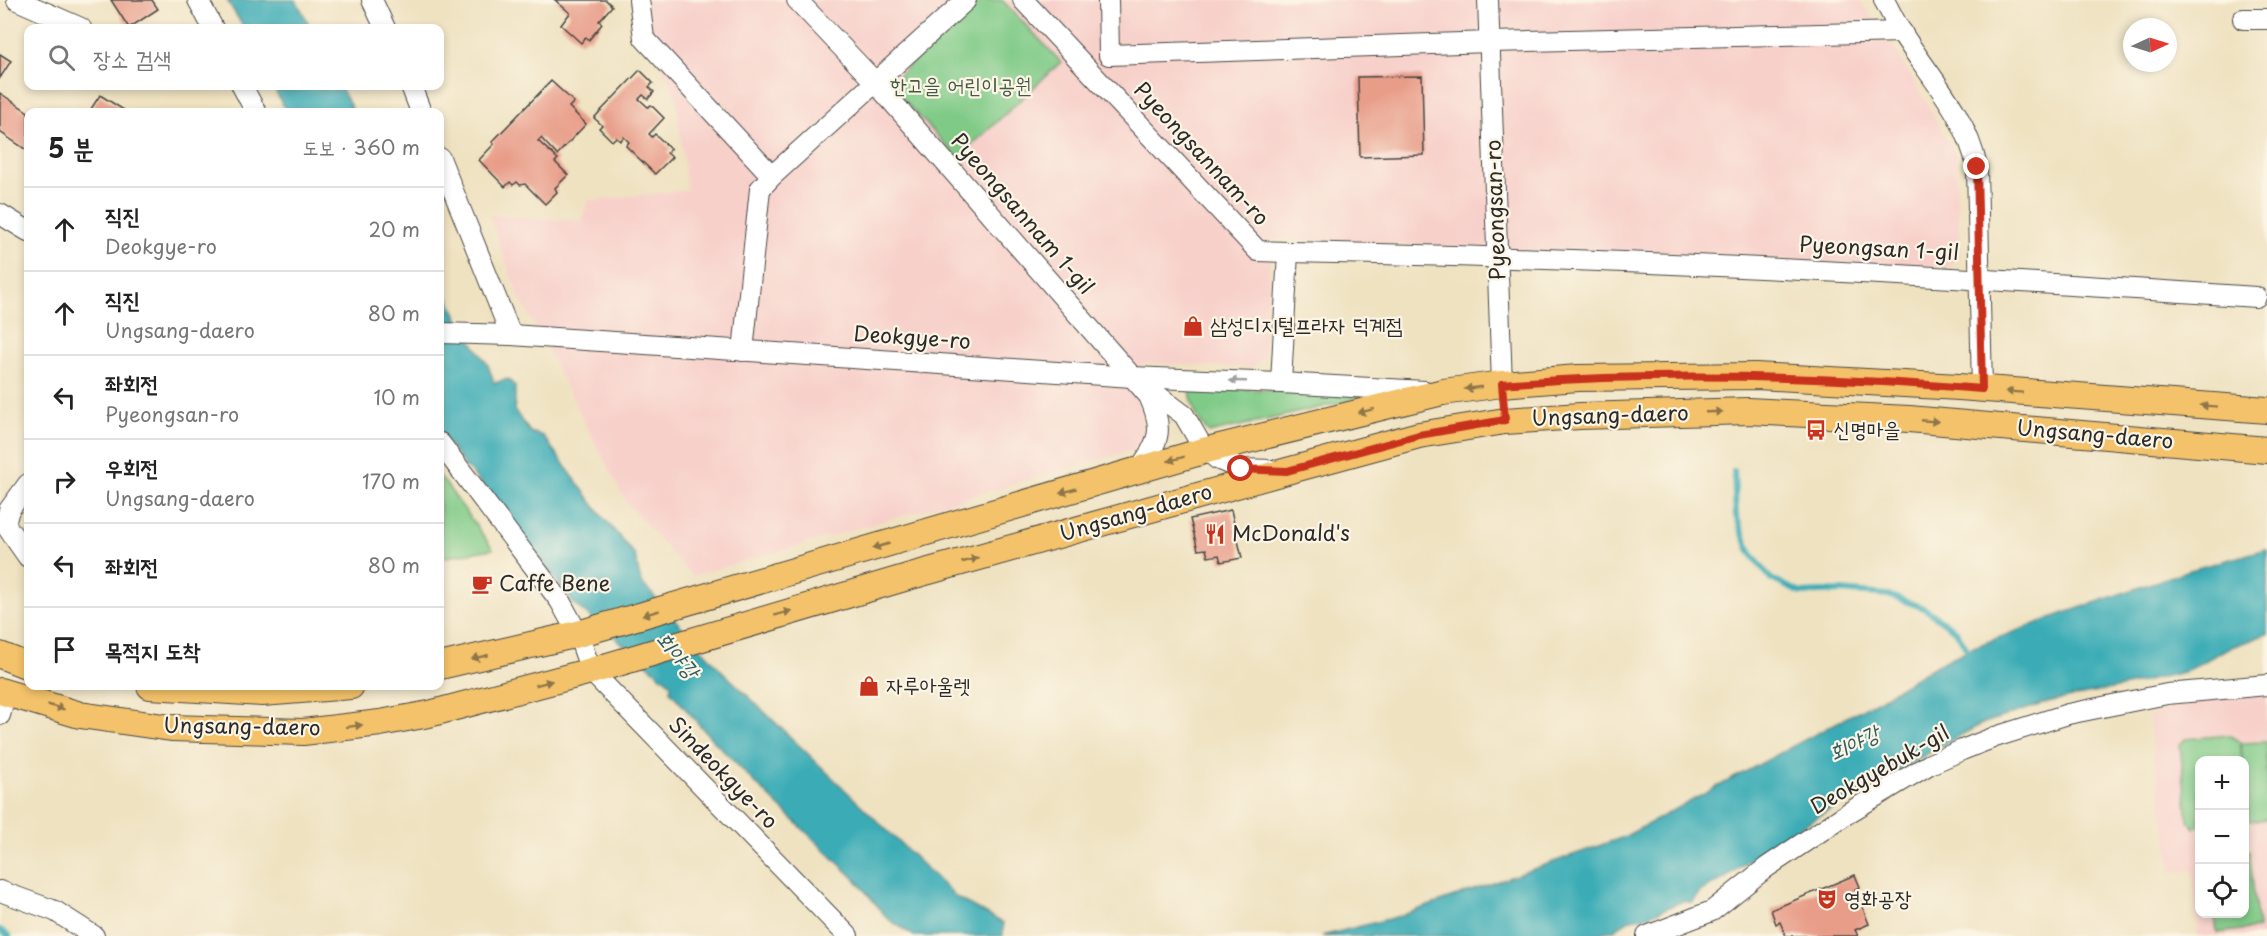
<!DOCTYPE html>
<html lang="ko">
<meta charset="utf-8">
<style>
body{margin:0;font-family:"Playpen Sans","Poor Story",sans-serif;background:#f2f2f2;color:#222}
.controls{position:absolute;right:18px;bottom:18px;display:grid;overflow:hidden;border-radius:12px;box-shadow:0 3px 9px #0003}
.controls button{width:54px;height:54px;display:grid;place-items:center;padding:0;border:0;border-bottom:2px solid #e0e0e0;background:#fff;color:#222;font:30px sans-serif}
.compass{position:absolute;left:2123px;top:18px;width:54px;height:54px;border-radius:50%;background:#fff;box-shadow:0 3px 9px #0003;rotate:86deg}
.stop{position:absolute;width:18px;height:18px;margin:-14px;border:4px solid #c8321e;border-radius:50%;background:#fff}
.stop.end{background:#c8321e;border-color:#fff;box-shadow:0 2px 6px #0008}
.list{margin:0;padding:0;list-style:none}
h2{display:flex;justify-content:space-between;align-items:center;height:78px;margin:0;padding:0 24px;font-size:26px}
h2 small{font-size:20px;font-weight:400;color:#767676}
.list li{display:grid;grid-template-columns:39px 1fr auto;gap:18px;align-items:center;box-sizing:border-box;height:84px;padding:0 24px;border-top:2px solid #e0e0e0}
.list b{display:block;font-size:22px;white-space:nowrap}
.list p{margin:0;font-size:20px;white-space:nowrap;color:#767676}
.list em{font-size:20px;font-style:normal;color:#767676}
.icon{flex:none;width:33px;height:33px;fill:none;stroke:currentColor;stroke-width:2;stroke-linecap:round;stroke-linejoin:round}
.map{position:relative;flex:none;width:2267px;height:936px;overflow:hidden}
.search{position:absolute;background:#fff;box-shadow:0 3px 9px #0003;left:24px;top:24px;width:420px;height:66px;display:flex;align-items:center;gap:15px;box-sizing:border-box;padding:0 21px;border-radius:12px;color:#767676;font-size:22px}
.panel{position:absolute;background:#fff;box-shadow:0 3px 9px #0003;left:24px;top:108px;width:420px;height:582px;border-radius:12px}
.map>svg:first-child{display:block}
.built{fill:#f7d0ca;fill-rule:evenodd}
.green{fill:#7fca87;stroke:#557a59;stroke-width:1.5}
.water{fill:#3bacb6;stroke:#336c70;stroke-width:1.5}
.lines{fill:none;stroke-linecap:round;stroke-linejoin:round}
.stream{stroke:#3bacb6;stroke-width:6}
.building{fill:#e89d89}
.minor-casing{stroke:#484642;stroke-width:22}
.major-casing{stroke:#484642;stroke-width:28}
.minor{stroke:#fff;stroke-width:20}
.major{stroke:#f3c26a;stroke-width:26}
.oneway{fill:#a0a0a0}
.oneway2{fill:#8f764a}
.route{stroke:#c8321e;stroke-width:8}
.labels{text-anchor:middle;stroke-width:4.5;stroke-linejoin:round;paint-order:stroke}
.park-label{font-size:21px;fill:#445b47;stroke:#fcf5e5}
.street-label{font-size:21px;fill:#2b2b2b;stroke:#fcf5e5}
.poi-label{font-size:21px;fill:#2b2b2b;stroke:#fcf5e5;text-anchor:start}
.water-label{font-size:22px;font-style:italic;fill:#315f63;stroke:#fcf5e5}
</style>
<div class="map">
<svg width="2267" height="936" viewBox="0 0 2267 936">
<rect width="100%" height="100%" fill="#fcf5e5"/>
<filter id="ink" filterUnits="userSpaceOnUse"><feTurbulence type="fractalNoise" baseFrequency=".0167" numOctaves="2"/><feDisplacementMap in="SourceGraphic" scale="12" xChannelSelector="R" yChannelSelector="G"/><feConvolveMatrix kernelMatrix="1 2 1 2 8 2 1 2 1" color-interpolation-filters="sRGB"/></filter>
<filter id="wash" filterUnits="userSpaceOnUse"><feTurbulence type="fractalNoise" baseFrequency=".008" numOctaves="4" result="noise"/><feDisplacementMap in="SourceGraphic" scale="24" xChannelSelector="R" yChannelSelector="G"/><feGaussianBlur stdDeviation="1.35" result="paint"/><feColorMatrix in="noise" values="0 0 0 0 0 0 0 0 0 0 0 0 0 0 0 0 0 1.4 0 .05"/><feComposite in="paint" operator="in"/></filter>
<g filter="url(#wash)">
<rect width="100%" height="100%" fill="#efe2c1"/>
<g class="built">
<polygon points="644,0 1860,0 1900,57 1955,153 1960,255 1949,267 1272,239 1264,356 1252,368 1143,363 1144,440 1136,449 692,576 626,502 516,290 489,215 582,221 588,201 687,190 676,98 649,35"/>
<path d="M2267 694V936H2198L2193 870 2172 872 2148 716 2184 703 2190 697ZM2200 760H2244V914H2200Z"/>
</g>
<g class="green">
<polygon points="981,0 1002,0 1061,62 958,158 897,93 899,75"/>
<path d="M1190 386 1370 396 1209 433C1196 419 1191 406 1190 386Z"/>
<polygon points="440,476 493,549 440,558"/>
<polygon points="2229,735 2240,742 2242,760 2200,760 2199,827 2195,828 2188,820 2180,745 2185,739"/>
<polygon points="2267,742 2267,819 2249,821 2241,743"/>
<polygon points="2249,851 2258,928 2217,933 2215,914 2244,914 2245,852"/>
</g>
<g class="water">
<polygon points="227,0 296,0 311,28 244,28"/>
<polygon points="273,86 340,86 354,112 286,112"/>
<polygon points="440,281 462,327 488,365 494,383 508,379 515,386 515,411 530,432 543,436 602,516 635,555 641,582 719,668 957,898 1003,923 1003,936 914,936 888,919 856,880 752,780 709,736 670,691 671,684 573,603 493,496 463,464 440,432"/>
<polygon points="2267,549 2267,634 2226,649 2187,671 2122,687 2052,701 1984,723 1959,736 1847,799 1766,848 1725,878 1701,891 1692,903 1683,901 1648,916 1631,919 1614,930 1588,936 1322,936 1400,916 1624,837 1877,701 1937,665 1974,647 2059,615 2190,570"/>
</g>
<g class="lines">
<g class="stream">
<polyline points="1734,471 1736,516 1750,552 1771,579 1801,593 1841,591 1888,595 1924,608 1956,631 1971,656"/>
<polyline points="0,930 9,936"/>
</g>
</g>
<g id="blocks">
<g class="building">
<polygon points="111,0 152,0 158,9 129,28"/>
<polygon points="555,0 606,0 612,6 599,21 602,24 589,40 586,37 581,43 561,25 570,13"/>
<polygon points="0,54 11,61 0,78"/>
<polygon points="640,70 653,83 649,87 654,92 648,99 643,95 639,99 648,107 651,105 664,118 649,134 652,137 655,134 671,149 667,153 672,157 655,174 626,146 629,142 624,137 620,141 616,137 612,141 599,128 602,125 594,118"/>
<polygon points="1422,76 1424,155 1360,157 1358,77"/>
<polygon points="551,81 574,102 569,107 586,124 557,155 541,138 538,141 558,159 555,162 568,175 555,188 557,192 545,204 525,184 520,185 517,182 513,185 510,182 505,187 479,160 494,144 492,142"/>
<polygon points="0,93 28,112 28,151 0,132"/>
<polygon points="100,95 127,112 89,112"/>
<polygon points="1231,510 1242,558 1221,562 1219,555 1208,557 1206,549 1198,550 1190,519"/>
<polygon points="1855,875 1860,887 1855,889 1869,924 1855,930 1858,936 1786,936 1780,922 1776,924 1771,910"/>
</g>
</g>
</g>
<g filter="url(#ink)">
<use href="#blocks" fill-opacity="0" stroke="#484642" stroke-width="1.5"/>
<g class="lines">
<g class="minor-casing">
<g id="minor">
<polyline points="17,0 81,28"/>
<polyline points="198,0 213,28"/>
<polyline points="372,0 385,28"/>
<polyline points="639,0 644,38 772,176"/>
<path d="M797 0 875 82 1149 396C1164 429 1160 441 1139 469"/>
<polyline points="1023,0 1258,251 1288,252 1281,383"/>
<polyline points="1108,0 1109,55"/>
<polyline points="1488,0 1502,384"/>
<path d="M1884 0C1890 11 1895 22 1902 33 1930 78 1966 114 1977 167L1982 389"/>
<polyline points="2243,19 2267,19"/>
<polyline points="1109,55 1490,42 1902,32"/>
<polyline points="242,86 256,112"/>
<polyline points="411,86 421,112"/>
<polyline points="440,158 511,335"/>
<polyline points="0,214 28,231"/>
<path d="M1288 252C1611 258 1934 275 2256 297"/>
<polyline points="440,333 511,335 1132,377 1281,383 1425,391"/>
<polyline points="743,351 760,189 772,176 966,0"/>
<polyline points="1145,386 1184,415 1202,446 1217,459 1241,469 1272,470"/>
<polyline points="440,443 560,601 578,634 591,671 848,936"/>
<polyline points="28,484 9,510 5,524 28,557"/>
<polyline points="0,715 6,693"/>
<polyline points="0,891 55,911 94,936"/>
<polyline points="1647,936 1712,911 1767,867 1848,813 1930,764 1962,750 1995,737 2068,714 2167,694 2267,685"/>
</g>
</g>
<g class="major-casing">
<g id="major">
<polyline points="0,655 28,666"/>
<polyline points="440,666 578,634 1207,450 1443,392 1502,384 1578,378 1756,376 1959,387 2267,410"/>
<polyline points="150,686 262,693 351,686"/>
<polyline points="0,691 80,715 171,728 303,732 380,723 429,714 591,671 911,576 1287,471 1419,435 1505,421 1580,416 1748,411 1909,419 2267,450"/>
</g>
</g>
<use href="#minor" class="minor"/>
<use href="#major" class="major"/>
</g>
<defs><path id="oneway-solid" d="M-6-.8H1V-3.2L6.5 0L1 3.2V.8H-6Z" transform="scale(1.5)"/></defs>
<use class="oneway" href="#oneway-solid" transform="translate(1238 381) rotate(-178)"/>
<g class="oneway2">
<use href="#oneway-solid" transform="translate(1473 388) rotate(172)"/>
<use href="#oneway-solid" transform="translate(2014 392) rotate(-176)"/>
<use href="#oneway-solid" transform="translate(2209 406) rotate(-176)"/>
<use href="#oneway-solid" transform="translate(1366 411) rotate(166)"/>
<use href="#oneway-solid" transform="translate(1714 412) rotate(-2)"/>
<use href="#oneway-solid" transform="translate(1930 421) rotate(5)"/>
<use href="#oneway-solid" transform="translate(1176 459) rotate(165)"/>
<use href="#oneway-solid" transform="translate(1068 491) rotate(164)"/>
<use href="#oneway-solid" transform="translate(881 546) rotate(164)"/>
<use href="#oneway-solid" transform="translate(970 560) rotate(-16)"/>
<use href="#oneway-solid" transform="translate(651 613) rotate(164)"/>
<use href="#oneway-solid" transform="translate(783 613) rotate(-16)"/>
<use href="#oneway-solid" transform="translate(480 657) rotate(167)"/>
<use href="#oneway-solid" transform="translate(544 683) rotate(-15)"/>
<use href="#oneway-solid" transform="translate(56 707) rotate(16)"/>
<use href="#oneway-solid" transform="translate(354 726) rotate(-7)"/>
</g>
</g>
<g class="lines" filter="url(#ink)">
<path class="route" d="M1241 469 1287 471 1419 435 1505 420 1502 384C1662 371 1823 376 1982 389L1977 167"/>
</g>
<defs>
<g id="shop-bare" transform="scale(1.62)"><path d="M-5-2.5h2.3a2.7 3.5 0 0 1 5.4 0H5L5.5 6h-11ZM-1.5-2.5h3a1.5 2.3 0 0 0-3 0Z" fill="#c8321e" stroke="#fcf5e5" stroke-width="2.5" paint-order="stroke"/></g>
<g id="bus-bare" transform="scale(1.62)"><path d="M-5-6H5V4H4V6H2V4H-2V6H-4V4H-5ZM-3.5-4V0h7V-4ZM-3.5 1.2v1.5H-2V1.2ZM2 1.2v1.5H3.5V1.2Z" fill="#c8321e" stroke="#fcf5e5" stroke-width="2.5" paint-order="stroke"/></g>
<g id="restaurant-bare" transform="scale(1.62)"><path d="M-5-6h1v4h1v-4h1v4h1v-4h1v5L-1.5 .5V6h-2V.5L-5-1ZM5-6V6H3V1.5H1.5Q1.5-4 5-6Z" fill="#c8321e" stroke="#fcf5e5" stroke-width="2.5" paint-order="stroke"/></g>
<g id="cafe-bare" transform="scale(1.62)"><path d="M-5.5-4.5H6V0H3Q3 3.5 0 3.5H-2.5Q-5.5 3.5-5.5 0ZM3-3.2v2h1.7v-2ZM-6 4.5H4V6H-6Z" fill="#c8321e" stroke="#fcf5e5" stroke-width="2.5" paint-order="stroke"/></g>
<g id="theatre-bare" transform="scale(1.62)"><path d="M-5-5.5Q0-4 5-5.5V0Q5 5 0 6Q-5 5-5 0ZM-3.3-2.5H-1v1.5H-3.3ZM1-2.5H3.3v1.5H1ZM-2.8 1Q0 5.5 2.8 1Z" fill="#c8321e" stroke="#fcf5e5" stroke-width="2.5" paint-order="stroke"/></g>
</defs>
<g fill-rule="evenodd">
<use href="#shop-bare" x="1193" y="326"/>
<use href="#bus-bare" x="1816" y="430"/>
<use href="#restaurant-bare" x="1215" y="534"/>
<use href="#cafe-bare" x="482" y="584"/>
<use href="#shop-bare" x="869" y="686"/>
<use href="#theatre-bare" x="1827" y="899"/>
</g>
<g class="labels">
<g class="park-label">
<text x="961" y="93">한고을 어린이공원</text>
</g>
<g class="street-label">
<text transform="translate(1201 154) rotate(47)" y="7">Pyeongsannam-ro</text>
<text transform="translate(1496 210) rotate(-92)" y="7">Pyeongsan-ro</text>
<text transform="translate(1022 214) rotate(49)" y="7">Pyeongsannam 1-gil</text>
<text transform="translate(1879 249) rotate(3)" y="7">Pyeongsan 1-gil</text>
<text transform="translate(912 338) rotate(4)" y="7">Deokgye-ro</text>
<text transform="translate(1610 416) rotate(-2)" y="7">Ungsang-daero</text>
<text transform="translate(2095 435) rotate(5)" y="7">Ungsang-daero</text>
<text transform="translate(1136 513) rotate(-16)" y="7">Ungsang-daero</text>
<text transform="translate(242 727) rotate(1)" y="7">Ungsang-daero</text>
<text transform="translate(1880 770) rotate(-30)" y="7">Deokgyebuk-gil</text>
<text transform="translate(723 773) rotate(46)" y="7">Sindeokgye-ro</text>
</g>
<g class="poi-label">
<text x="1210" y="333">삼성디지털프라자 덕계점</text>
<text x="1833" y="437">신명마을</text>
<text x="1232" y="541">McDonald's</text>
<text x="499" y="591">Caffe Bene</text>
<text x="886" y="693">자루아울렛</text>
<text x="1844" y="906">영화공장</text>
</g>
<g class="water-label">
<text transform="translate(678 655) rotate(50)" y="8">회야강</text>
<text transform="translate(1854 743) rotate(-26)" y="8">회야강</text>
</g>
</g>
</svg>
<div class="controls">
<button>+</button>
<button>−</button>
<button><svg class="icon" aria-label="locate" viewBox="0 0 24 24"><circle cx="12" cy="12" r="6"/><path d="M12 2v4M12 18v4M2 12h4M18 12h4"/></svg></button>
</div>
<svg class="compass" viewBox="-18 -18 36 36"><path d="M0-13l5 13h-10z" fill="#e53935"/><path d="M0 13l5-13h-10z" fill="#767676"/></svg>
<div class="stop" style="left:1241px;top:469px"></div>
<div class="stop end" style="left:1977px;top:167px"></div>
<div class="search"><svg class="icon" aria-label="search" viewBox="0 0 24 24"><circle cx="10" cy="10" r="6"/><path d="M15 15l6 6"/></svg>장소 검색</div>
<section class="panel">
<h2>5 분<small>도보 · 360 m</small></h2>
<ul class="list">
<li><svg class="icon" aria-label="ahead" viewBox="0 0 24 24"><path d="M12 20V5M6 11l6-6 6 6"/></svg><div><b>직진</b><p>Deokgye-ro</p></div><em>20 m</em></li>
<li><svg class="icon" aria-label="ahead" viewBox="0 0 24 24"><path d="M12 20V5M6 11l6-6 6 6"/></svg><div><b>직진</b><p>Ungsang-daero</p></div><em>80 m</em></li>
<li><svg class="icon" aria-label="left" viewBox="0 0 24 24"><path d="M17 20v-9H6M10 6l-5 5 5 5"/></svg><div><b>좌회전</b><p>Pyeongsan-ro</p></div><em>10 m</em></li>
<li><svg class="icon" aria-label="right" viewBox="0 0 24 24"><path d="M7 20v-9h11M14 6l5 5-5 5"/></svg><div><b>우회전</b><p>Ungsang-daero</p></div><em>170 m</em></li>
<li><svg class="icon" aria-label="left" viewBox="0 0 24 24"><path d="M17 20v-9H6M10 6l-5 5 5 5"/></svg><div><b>좌회전</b></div><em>80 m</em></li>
<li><svg class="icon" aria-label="arrive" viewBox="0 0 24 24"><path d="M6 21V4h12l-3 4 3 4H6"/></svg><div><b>목적지 도착</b></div></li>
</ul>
</section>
</div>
